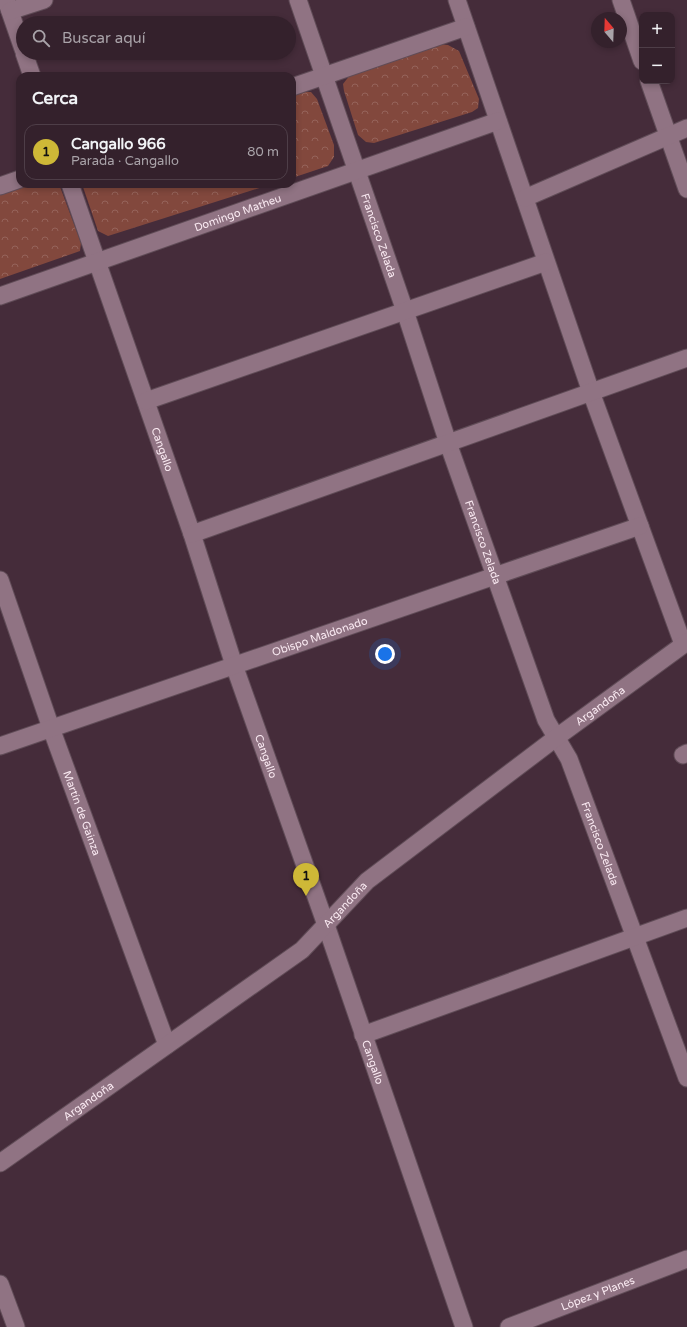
<!DOCTYPE html>
<html lang="es">
<meta charset="utf-8">
<style>
body{margin:0;font-family:"Varela Round",sans-serif;background:#3f2e38;color:#f1f3f6}
.controls{position:absolute;right:12px;top:12px;display:grid;overflow:hidden;border-radius:8px;box-shadow:0 2px 6px #0003}
.controls button{width:36px;height:36px;display:grid;place-items:center;padding:0;border:0;border-bottom:1px solid #4e3e48;background:#34212c;color:#f1f3f6;font:20px sans-serif}
.compass{position:absolute;left:591px;top:12px;width:36px;height:36px;border-radius:50%;background:#34212c;box-shadow:0 2px 6px #0003;rotate:341deg}
.you{position:absolute;left:385px;top:654px;width:14px;height:14px;margin:-10px;border:3px solid #fff;border-radius:50%;background:#1a73e8;box-shadow:0 0 0 6px #1a73e833}
.badge{display:grid;place-items:center;width:26px;height:26px;border-radius:50%;background:#ceb837;color:#111;font-size:13px;font-weight:700}
.pin{position:absolute;translate:-50% -33px;filter:drop-shadow(0 1px 2px #0008)}
.pin::after{content:'';position:absolute;top:21px;width:14px;height:12px;background:inherit;clip-path:polygon(0 0,100% 0,50% 100%)}
.list{margin:0;padding:0;list-style:none}
h2{display:flex;justify-content:space-between;align-items:center;height:52px;margin:0;padding:0 16px;font-size:17px}
h2 small{font-size:13px;font-weight:400;color:#a9a3a9}
.list li{display:grid;grid-template-columns:26px 1fr auto;gap:12px;align-items:center;box-sizing:border-box;height:56px;margin:0 8px 8px;padding:0 8px;border:1px solid #4e3e48;border-radius:12px}
.list b{display:block;font-size:15px;white-space:nowrap}
.list p{margin:0;font-size:13px;white-space:nowrap;color:#a9a3a9}
.list em{font-size:13px;font-style:normal;color:#a9a3a9}
.icon{flex:none;width:22px;height:22px;fill:none;stroke:currentColor;stroke-width:2;stroke-linecap:round;stroke-linejoin:round}
.map{position:relative;flex:none;width:687px;height:1327px;overflow:hidden}
.search{position:absolute;background:#34212c;box-shadow:0 2px 6px #0003;left:16px;top:16px;width:280px;height:44px;display:flex;align-items:center;gap:10px;box-sizing:border-box;padding:0 14px;border-radius:22px;color:#a9a3a9;font-size:15px}
.panel{position:absolute;background:#34212c;box-shadow:0 2px 6px #0003;left:16px;top:72px;width:280px;height:116px;border-radius:12px}
.map>svg:first-child{display:block}
.park{fill:url(#park-crowns)}
.lines{fill:none;stroke-linecap:round;stroke-linejoin:round}
.minor-casing{stroke:#604c57;stroke-width:19}
.minor{stroke:#907383;stroke-width:17}
.labels{text-anchor:middle;stroke-width:3.5;stroke-linejoin:round;paint-order:stroke}
.street-label{font-size:11px;fill:#faeaf2;stroke:#452c3a}
</style>
<div class="map">
<svg width="687" height="1327" viewBox="0 0 687 1327">
<defs>
<pattern id="park-crowns" width="20" height="18" patternUnits="userSpaceOnUse"><rect width="20" height="18" fill="#82483d"/><path d="M2 6a3 3 0 1 1 6 0M12 15a3 3 0 1 1 6 0" fill="none" stroke="#95635a"/></pattern>
</defs>
<rect width="100%" height="100%" fill="#452c3a"/>
<g class="park">
<polygon points="438,44 448,45 459,51 479,99 478,108 472,112 374,143 366,142 358,135 344,91 343,84 350,75"/>
<polygon points="301,92 311,92 317,99 334,145 334,157 328,166 292,178 292,95"/>
<polygon points="24,184 59,184 81,243 80,251 0,279 0,193"/>
<polygon points="82,184 272,184 108,236 98,231"/>
</g>
<g class="lines">
<g class="minor-casing">
<g id="minor">
<polyline points="6,0 23,49"/>
<path id="s1" d="M298 0 405 311 448 443 546 720 569 759 687 1078"/>
<polyline points="457,0 591,392 683,644"/>
<polyline points="621,0 642,61"/>
<polyline points="10,11 44,0"/>
<polyline points="24,53 32,76"/>
<polyline points="649,81 687,189"/>
<polyline points="292,87 466,27"/>
<path id="s2" d="M70 184 192 534 234 665 326 925 464 1327"/>
<polyline points="0,186 20,179"/>
<polyline points="525,198 687,128"/>
<path id="s3" d="M0 296 498 121"/>
<polyline points="146,401 546,262"/>
<polyline points="192,534 687,358"/>
<path id="s4" d="M0 580 51 728 167 1045"/>
<path id="s5" d="M0 746 640 526"/>
<polyline points="683,755 687,753"/>
<polyline points="363,1035 687,918"/>
<path id="s6" d="M0 1163 302 950 367 881 557 737 687 642"/>
<polyline points="0,1284 16,1327"/>
<path id="s7" d="M509 1327 687 1259"/>
</g>
</g>
<use href="#minor" class="minor"/>
</g>
<g class="labels">
<g class="street-label">
<text dy="4" stroke="none"><textPath href="#s3" startOffset="252">Domingo Matheu</textPath></text>
<text dy="4" stroke="none"><textPath href="#s1" startOffset="249">Francisco Zelada</textPath></text>
<text dy="4" stroke="none"><textPath href="#s2" startOffset="281">Cangallo</textPath></text>
<text dy="4" stroke="none"><textPath href="#s1" startOffset="573">Francisco Zelada</textPath></text>
<text dy="4" stroke="none"><textPath href="#s5" startOffset="338">Obispo Maldonado</textPath></text>
<text dy="4" stroke="none"><textPath href="#s6" startOffset="756">Argandoña</textPath></text>
<text dy="4" stroke="none"><textPath href="#s2" startOffset="605">Cangallo</textPath></text>
<text dy="4" stroke="none"><textPath href="#s4" startOffset="247">Martín de Gainza</textPath></text>
<text dy="4" stroke="none"><textPath href="#s1" startOffset="897">Francisco Zelada</textPath></text>
<text dy="4" stroke="none"><textPath href="#s6" startOffset="432">Argandoña</textPath></text>
<text dy="4" stroke="none"><textPath href="#s2" startOffset="929">Cangallo</textPath></text>
<text dy="4" stroke="none"><textPath href="#s6" startOffset="108">Argandoña</textPath></text>
<text dy="4" stroke="none"><textPath href="#s7" startOffset="95">López y Planes</textPath></text>
</g>
</g>
</svg>
<div class="controls">
<button>+</button>
<button>−</button>
</div>
<svg class="compass" viewBox="-18 -18 36 36"><path d="M0-13l5 13h-10z" fill="#e53935"/><path d="M0 13l5-13h-10z" fill="#a9a3a9"/></svg>
<div class="you"></div>
<div class="pin badge" style="left:306px;top:896px">1</div>
<div class="search"><svg class="icon" aria-label="search" viewBox="0 0 24 24"><circle cx="10" cy="10" r="6"/><path d="M15 15l6 6"/></svg>Buscar aquí</div>
<section class="panel">
<h2>Cerca<small></small></h2>
<ul class="list">
<li><span class="badge">1</span><div><b>Cangallo 966</b><p>Parada · Cangallo</p></div><em>80 m</em></li>
</ul>
</section>
</div>
